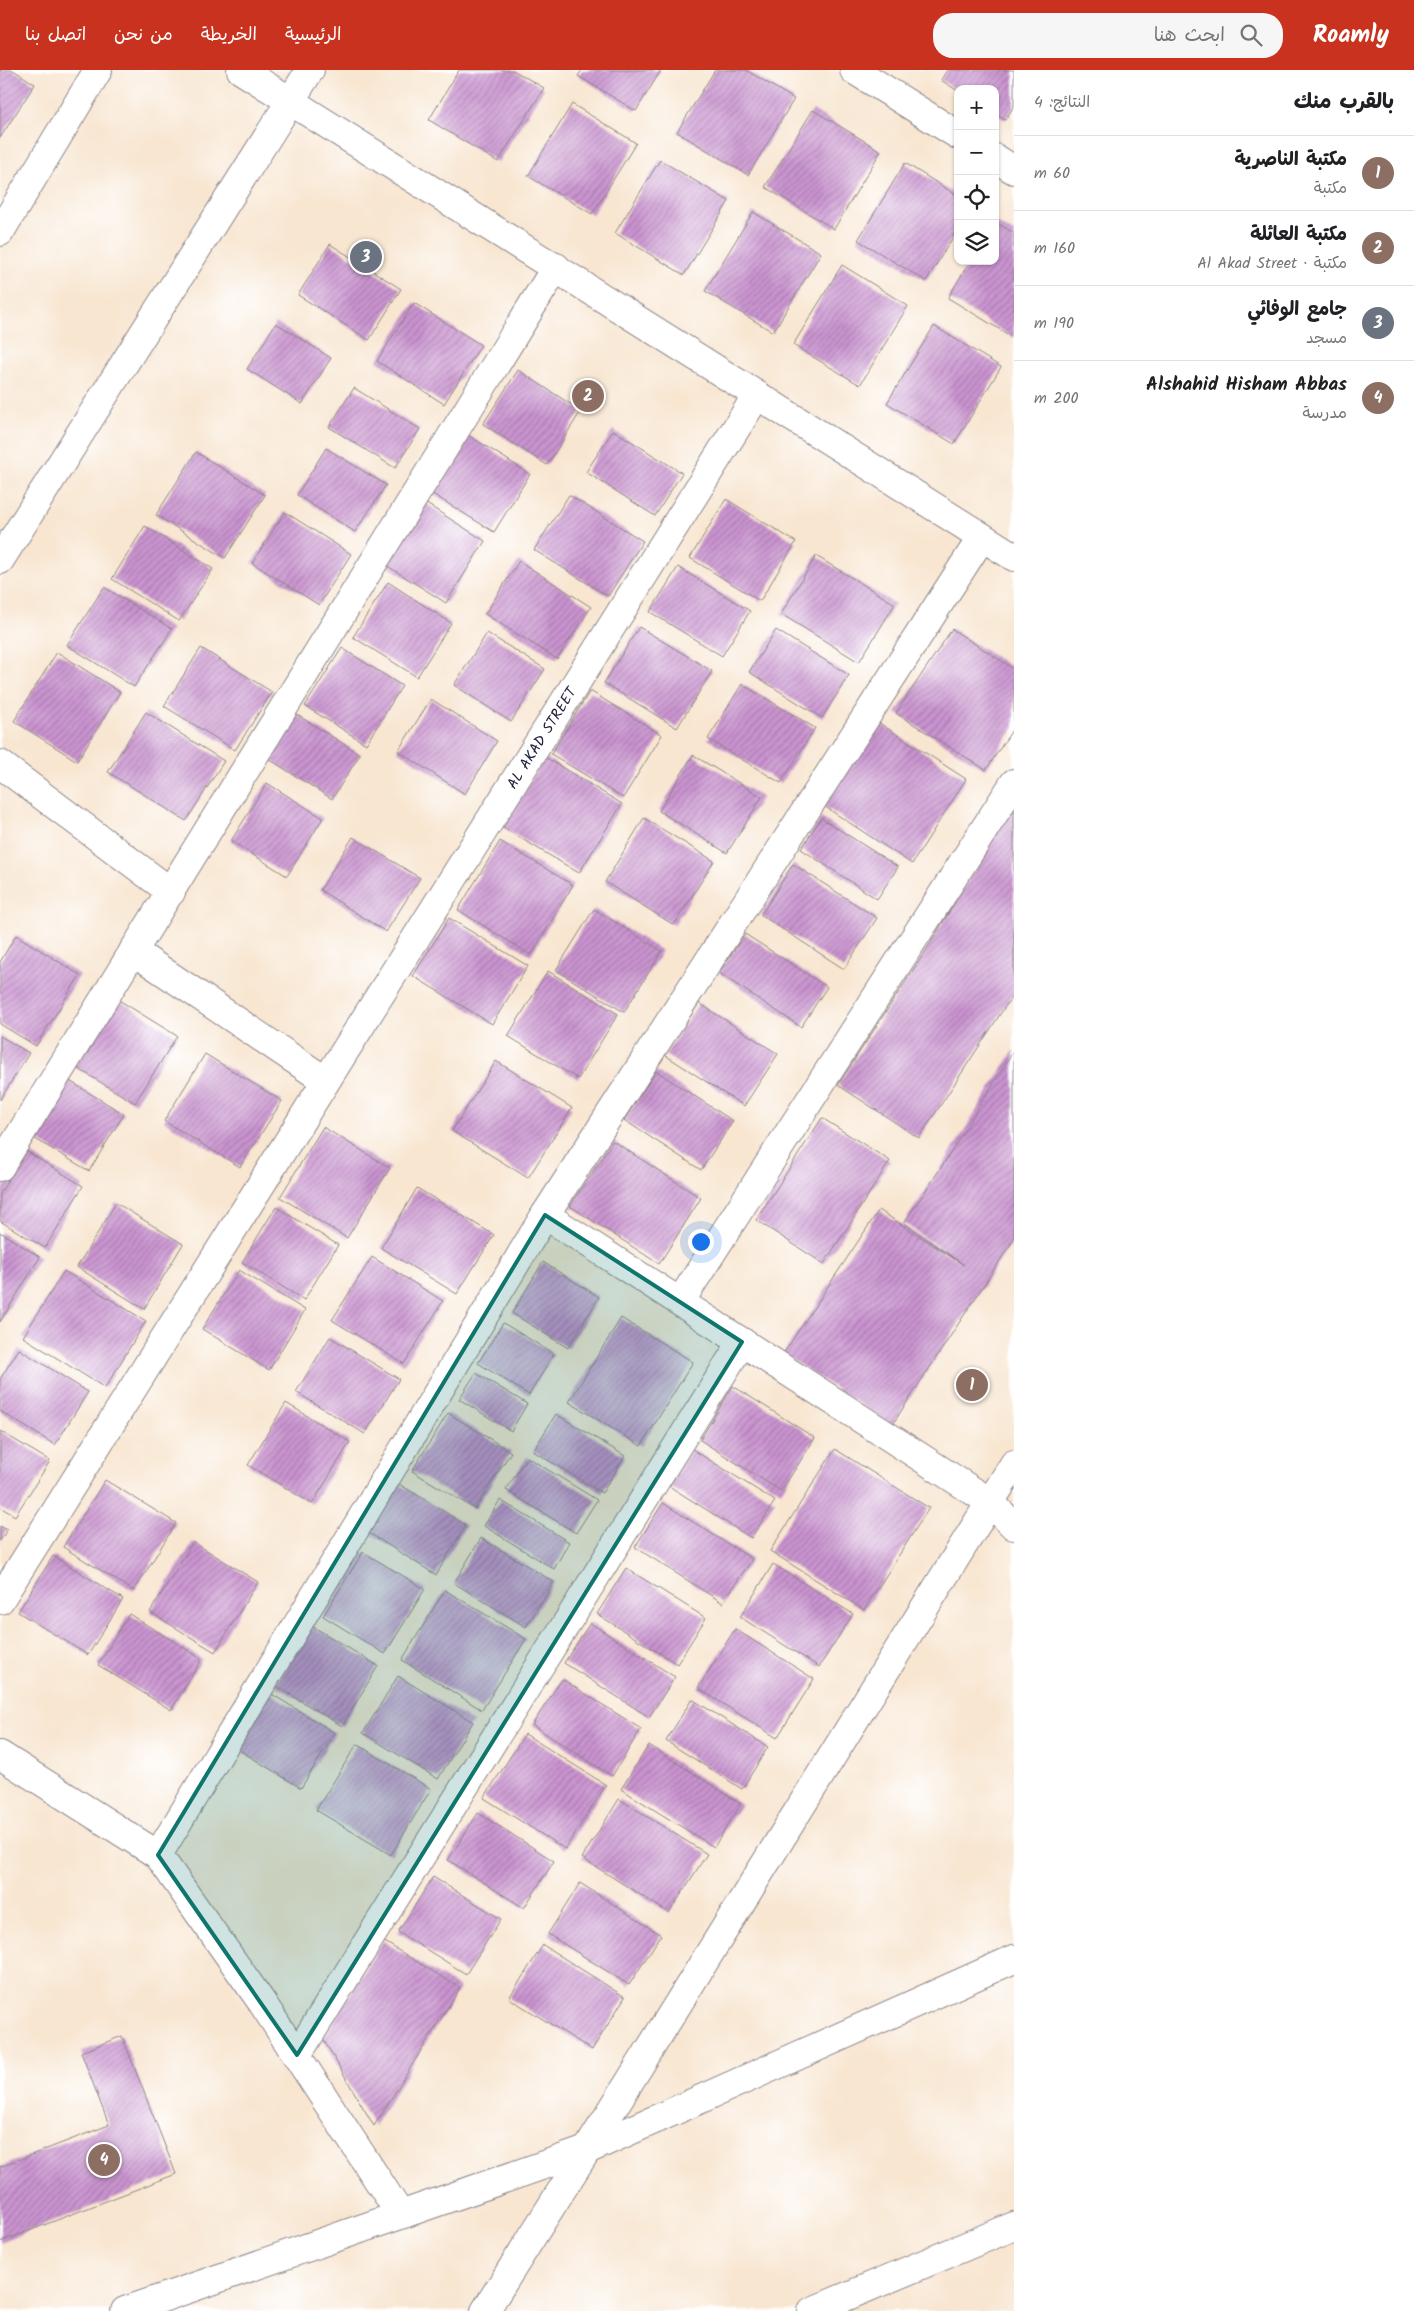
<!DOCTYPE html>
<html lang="ar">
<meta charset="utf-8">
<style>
body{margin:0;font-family:Kalam,"Playpen Sans Arabic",sans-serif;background:#f6f6f6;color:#202124;direction:rtl}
.controls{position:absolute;right:15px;top:15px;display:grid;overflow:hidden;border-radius:10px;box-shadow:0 1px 4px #0004}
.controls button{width:45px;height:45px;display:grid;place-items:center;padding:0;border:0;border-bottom:1px solid #e0e0e0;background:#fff;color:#202124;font:25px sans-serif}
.you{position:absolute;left:700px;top:1171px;width:18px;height:18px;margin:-12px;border:4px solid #fff;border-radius:50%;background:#1a73e8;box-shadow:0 0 0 8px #1a73e833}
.badge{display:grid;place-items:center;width:32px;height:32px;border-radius:50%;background:#c8321e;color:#fff;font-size:16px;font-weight:700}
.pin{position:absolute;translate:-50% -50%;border:2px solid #fff;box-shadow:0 1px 5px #0006}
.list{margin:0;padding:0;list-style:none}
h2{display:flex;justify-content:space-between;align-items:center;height:65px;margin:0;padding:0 20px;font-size:21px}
h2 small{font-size:16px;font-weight:400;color:#757577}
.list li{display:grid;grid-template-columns:32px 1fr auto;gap:15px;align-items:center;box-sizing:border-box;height:75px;padding:0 20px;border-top:1px solid #e0e0e0}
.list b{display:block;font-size:19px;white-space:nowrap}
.list p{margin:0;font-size:16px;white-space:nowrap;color:#757577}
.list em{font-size:16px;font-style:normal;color:#757577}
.icon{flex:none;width:28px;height:28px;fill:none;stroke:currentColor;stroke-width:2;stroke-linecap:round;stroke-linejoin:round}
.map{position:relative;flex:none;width:1014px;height:2241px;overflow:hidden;direction:ltr}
header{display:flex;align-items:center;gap:30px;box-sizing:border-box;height:70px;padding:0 25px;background:#c8321e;color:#fff}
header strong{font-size:24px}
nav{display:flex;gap:28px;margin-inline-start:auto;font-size:18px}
.search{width:350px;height:45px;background:#f6f6f6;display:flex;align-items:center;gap:12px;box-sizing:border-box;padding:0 18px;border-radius:20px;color:#757577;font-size:19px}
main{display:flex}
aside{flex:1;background:#fff}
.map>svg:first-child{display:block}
.building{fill:url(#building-hatch)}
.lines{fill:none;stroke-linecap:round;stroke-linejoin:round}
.minor-casing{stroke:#8d8486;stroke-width:30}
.minor{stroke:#fff;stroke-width:28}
.marked{fill:#0f766e;fill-opacity:0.2;stroke:#0f766e;stroke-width:4;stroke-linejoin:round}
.labels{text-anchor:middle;stroke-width:5;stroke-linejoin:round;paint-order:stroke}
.street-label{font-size:15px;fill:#22223b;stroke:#fff}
</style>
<header>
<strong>Roamly</strong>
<div class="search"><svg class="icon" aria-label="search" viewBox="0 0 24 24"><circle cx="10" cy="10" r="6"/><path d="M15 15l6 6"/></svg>ابحث هنا</div>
<nav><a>الرئيسية</a><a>الخريطة</a><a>من نحن</a><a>اتصل بنا</a></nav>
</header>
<main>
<aside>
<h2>بالقرب منك<small>النتائج: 4</small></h2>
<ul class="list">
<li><span class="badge" style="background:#8d6e63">1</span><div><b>مكتبة الناصرية</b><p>مكتبة</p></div><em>60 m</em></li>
<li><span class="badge" style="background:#8d6e63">2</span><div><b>مكتبة العائلة</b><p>مكتبة · Al Akad Street</p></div><em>160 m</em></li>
<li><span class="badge" style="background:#6b7280">3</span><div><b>جامع الوفائي</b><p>مسجد</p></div><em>190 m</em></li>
<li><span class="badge" style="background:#8d6e63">4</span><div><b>Alshahid Hisham Abbas</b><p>مدرسة</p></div><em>200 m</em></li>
</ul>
</aside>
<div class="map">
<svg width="1014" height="2241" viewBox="0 0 1014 2241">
<defs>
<pattern id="building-hatch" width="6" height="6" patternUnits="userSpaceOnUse" patternTransform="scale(1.25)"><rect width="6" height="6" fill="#ca94d0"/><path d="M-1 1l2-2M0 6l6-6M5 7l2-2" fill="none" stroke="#a478aa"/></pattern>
</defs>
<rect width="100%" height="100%" fill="#fff"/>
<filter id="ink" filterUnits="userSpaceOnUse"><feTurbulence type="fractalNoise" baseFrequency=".02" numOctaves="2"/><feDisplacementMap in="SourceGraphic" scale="10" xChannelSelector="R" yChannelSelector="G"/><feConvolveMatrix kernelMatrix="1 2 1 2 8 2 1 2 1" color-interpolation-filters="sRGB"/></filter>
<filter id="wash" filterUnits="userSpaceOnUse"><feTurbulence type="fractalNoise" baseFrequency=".0096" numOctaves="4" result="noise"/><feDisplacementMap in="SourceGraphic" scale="20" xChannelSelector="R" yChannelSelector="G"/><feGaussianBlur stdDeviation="1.12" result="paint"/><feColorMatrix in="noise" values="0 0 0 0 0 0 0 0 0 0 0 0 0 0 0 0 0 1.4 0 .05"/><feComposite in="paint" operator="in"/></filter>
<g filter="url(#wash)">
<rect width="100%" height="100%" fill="#f8e6d1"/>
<g id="blocks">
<g class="building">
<polygon points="0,0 13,0 35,14 0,68"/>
<polygon points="459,0 513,0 544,18 498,92 429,50"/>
<polygon points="582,0 661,0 636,41 578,6"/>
<polygon points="715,0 746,0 794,29 748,105 677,62"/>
<polygon points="947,0 1014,0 1014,36 1005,50 995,44 995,19 958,19 958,21 941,10"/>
<polygon points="572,34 636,73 592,144 528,106"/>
<polygon points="813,40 881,81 834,159 765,117"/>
<polygon points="660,90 729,131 684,205 615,163"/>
<polygon points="905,93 958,126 958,159 926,211 858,170"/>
<polygon points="753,142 821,183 773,262 705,221"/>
<polygon points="995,152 1014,163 1014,268 948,228 970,191 995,191"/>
<polygon points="330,174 401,219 369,270 298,225"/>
<polygon points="842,195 908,236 860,315 793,275"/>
<polygon points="414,233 481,275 444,334 377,291"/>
<polygon points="276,253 331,288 302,334 247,299"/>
<polygon points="934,256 1001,297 954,374 887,333"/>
<polygon points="518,300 581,341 547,395 483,354"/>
<polygon points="354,318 420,359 395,398 329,357"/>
<polygon points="613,360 682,403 655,446 586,402"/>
<polygon points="468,365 530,404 494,462 431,423"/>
<polygon points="326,378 386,415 355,462 297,425"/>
<polygon points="196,382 265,425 225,488 156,445"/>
<polygon points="569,425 643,471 608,526 534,480"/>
<polygon points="726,429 796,472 760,531 690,488"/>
<polygon points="425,433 485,471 446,533 386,495"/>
<polygon points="285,442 351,484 319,535 252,493"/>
<polygon points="145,456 213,499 179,551 112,509"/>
<polygon points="816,486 895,534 859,592 781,544"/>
<polygon points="519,491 591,537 557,589 485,544"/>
<polygon points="678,497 750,541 722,586 650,542"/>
<polygon points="388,512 451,553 417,607 353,567"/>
<polygon points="104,517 172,559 134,617 67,575"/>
<polygon points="639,557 712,601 677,658 604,613"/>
<polygon points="952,559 1014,599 1014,657 986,700 896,643"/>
<polygon points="776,560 849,605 822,648 749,602"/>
<polygon points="487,563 545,599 511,652 454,615"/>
<polygon points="201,578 272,622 235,680 164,636"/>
<polygon points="342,578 402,616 366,674 305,636"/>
<polygon points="57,582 120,622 77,691 14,651"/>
<polygon points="742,614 815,658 781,713 708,669"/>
<polygon points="590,621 662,665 623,728 551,684"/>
<polygon points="431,629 497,671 465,724 398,681"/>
<polygon points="146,642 224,691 186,751 108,702"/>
<polygon points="294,643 360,684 332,729 266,687"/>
<polygon points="876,651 966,709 912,794 821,734"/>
<polygon points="693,685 762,727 727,783 659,741"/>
<polygon points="545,687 622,734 579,803 502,757"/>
<polygon points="267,713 323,748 287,806 231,771"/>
<polygon points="1014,734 1014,923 919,1068 838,1015 927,879"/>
<polygon points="644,748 714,791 674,855 605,812"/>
<polygon points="821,748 898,797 877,829 801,779"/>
<polygon points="353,767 420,808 386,862 320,820"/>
<polygon points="500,771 573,815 531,885 458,840"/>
<polygon points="793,794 877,848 844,899 761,845"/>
<polygon points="594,839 662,881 624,942 556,900"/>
<polygon points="449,848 528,896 492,954 413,906"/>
<polygon points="745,864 827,917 801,957 719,903"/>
<polygon points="16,865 80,905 36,976 0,954 0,892"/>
<polygon points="548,901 618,944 578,1009 508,966"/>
<polygon points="114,927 177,966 135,1033 72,995"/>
<polygon points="699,933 778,984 744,1036 665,985"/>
<polygon points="0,966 29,983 0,1030"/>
<polygon points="1014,980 1014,1169 892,1355 783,1284 879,1140 964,1195 904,1153 948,1087"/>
<polygon points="205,984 282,1031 240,1097 164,1051"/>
<polygon points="496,991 572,1038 528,1108 452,1061"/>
<polygon points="656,1001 733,1051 701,1100 624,1050"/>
<polygon points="68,1010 124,1044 89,1101 32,1067"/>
<polygon points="822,1048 890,1091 824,1194 756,1150"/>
<polygon points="323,1057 390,1098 347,1168 280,1127"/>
<polygon points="613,1071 701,1128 659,1194 570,1136"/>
<polygon points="26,1081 83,1116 45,1178 0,1151 0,1123"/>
<polygon points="417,1118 494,1165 457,1224 381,1178"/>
<polygon points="116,1133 183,1174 144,1239 77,1197"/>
<polygon points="276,1137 338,1175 304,1230 242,1192"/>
<polygon points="0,1162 40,1187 0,1252"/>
<polygon points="372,1187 443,1231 404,1294 332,1250"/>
<polygon points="543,1192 599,1227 568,1278 512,1243"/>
<polygon points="239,1200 305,1240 269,1300 202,1259"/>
<polygon points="64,1201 146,1251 105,1318 23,1267"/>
<polygon points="621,1248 693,1292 641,1376 569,1332"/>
<polygon points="503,1253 554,1284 529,1325 478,1293"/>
<polygon points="330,1267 399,1309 365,1364 296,1322"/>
<polygon points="19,1279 88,1322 55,1375 0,1341 0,1309"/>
<polygon points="476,1303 527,1334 511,1361 459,1329"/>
<polygon points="733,1316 815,1368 781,1421 700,1370"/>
<polygon points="286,1333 350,1372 312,1434 248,1395"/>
<polygon points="448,1343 511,1382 475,1439 412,1401"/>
<polygon points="556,1344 625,1386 602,1423 533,1381"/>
<polygon points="0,1361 50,1391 15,1446 0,1437"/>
<polygon points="692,1379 775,1431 751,1468 669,1416"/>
<polygon points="835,1379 929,1438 864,1540 770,1481"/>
<polygon points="527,1387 597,1430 576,1463 506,1420"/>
<polygon points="105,1410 176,1453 134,1521 63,1477"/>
<polygon points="399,1414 466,1455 436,1505 369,1463"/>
<polygon points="500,1430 569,1472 554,1499 484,1456"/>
<polygon points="663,1433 752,1489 723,1533 635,1477"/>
<polygon points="0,1456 7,1460 0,1471"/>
<polygon points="481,1468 554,1512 526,1557 454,1513"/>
<polygon points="193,1472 258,1512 215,1582 150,1542"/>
<polygon points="363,1482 425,1519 385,1584 323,1546"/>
<polygon points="53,1486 123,1529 88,1585 18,1542"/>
<polygon points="773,1494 853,1544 819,1597 740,1547"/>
<polygon points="626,1498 706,1548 677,1594 597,1544"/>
<polygon points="445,1520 526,1569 482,1640 402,1590"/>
<polygon points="129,1544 202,1589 171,1640 98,1595"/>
<polygon points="590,1553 675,1607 649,1647 564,1593"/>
<polygon points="312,1556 378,1596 342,1656 275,1615"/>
<polygon points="735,1559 814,1609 777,1668 698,1618"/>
<polygon points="398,1606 473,1652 438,1709 363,1663"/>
<polygon points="562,1609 641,1659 612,1706 532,1655"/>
<polygon points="270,1623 335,1663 301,1718 236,1678"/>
<polygon points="692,1629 768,1677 742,1719 666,1671"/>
<polygon points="525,1664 606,1715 565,1779 484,1728"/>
<polygon points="357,1674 431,1719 391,1785 316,1740"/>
<polygon points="649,1675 741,1734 714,1777 621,1719"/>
<polygon points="619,1729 707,1784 669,1843 582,1788"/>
<polygon points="478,1743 554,1791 524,1838 448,1790"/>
<polygon points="433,1807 501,1849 466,1904 398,1862"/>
<polygon points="580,1813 661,1865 629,1915 548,1864"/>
<polygon points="383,1871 460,1918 374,2056 323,1969"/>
<polygon points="543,1875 625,1927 592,1980 509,1928"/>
<polygon points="122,1966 176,2104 0,2172 0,2097 109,2055 81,1982"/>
</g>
</g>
</g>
<g filter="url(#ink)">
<use href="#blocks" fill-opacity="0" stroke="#8d8486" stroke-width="1"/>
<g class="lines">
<g class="minor-casing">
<g id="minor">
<polyline points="241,0 1014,487"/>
<polyline points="854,0 958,65"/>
<polyline points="995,88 1014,100"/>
<polyline points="0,162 98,0"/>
<polyline points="0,490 310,0"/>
<polyline points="0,694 171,822"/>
<polyline points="133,881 326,1011"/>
<polyline points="0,1097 556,197"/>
<polyline points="545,1145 990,1432 1014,1456"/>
<polyline points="680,1232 1014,713"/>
<path id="s1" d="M0 1530 757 325"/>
<polyline points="0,1685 158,1785 263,1934 400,2144"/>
<polyline points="158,1785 545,1145 982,467"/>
<polyline points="297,1985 742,1272"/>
<polyline points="125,2241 587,2080 1014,1889"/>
<polyline points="485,2241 587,2080 1014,1394"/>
<polyline points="812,2241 1014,2156"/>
</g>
</g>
<use href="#minor" class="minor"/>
</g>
</g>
<path class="marked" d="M545 1145 742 1272 297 1985 158 1785Z"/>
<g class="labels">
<g class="street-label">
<text dy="5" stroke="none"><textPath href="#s1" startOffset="1018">AL AKAD STREET</textPath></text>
</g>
</g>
</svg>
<div class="controls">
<button>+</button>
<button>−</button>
<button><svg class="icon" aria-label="locate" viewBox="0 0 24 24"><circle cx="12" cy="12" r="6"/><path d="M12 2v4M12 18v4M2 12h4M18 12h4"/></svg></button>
<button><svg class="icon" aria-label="layers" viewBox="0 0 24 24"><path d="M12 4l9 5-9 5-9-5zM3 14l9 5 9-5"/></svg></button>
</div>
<div class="you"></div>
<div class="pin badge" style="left:972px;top:1315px;background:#8d6e63">1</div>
<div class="pin badge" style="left:588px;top:326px;background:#8d6e63">2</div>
<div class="pin badge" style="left:366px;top:187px;background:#6b7280">3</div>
<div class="pin badge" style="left:104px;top:2090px;background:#8d6e63">4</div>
</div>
</main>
